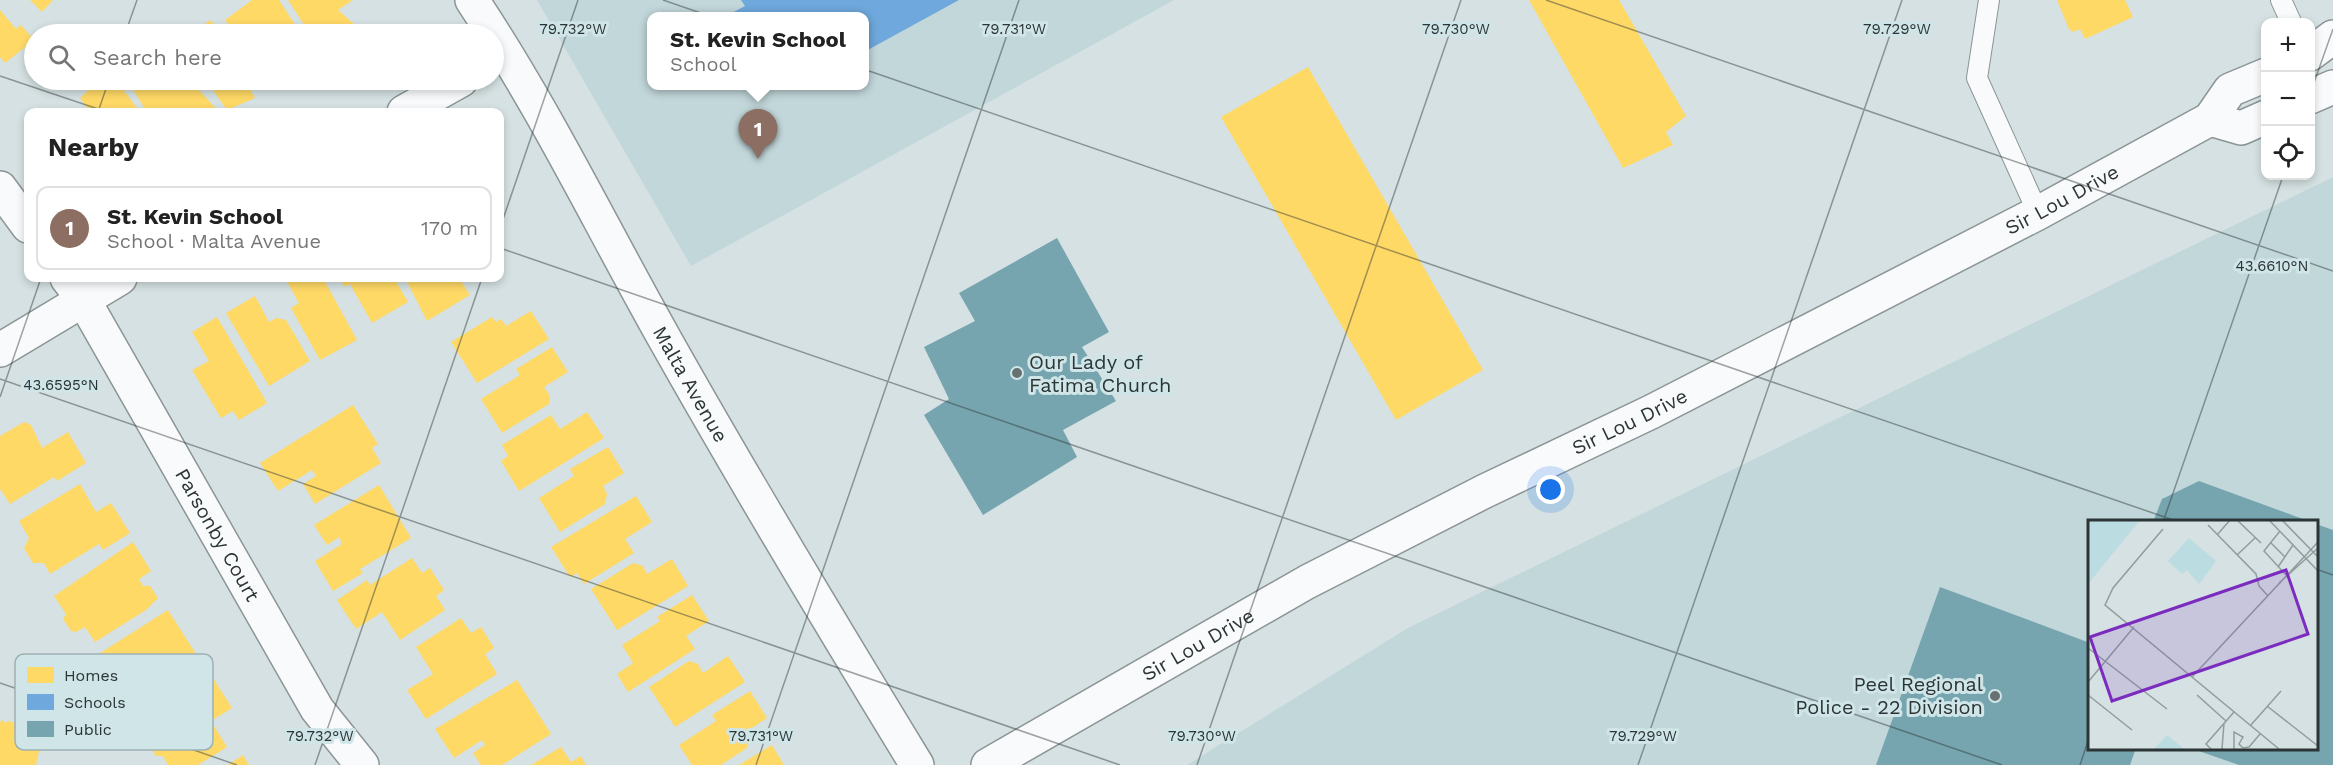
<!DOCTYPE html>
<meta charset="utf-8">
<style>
body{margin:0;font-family:"Work Sans",sans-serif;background:#f6f6f6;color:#222}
.controls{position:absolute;right:18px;top:18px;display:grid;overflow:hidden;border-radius:12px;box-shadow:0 3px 9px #0003}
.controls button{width:54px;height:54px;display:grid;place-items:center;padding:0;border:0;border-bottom:2px solid #e0e0e0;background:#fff;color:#222;font:30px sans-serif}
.you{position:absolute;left:1551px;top:490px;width:21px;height:21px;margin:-15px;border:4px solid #fff;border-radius:50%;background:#1a73e8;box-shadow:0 0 0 9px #1a73e833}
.badge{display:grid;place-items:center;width:39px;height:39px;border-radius:50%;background:#677172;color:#fff;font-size:20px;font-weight:700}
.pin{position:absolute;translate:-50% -50px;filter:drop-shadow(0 2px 3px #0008)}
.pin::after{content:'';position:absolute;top:32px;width:21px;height:18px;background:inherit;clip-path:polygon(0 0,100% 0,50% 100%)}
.popup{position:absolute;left:647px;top:12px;width:222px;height:78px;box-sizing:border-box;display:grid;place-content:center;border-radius:12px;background:#fff;filter:drop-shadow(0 2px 4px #0005);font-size:20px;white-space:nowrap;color:#767676}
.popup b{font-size:22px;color:#222}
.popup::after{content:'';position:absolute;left:50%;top:100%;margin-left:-12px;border:12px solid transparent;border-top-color:#fff}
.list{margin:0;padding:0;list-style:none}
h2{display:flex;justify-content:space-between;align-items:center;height:78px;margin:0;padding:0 24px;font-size:26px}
h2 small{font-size:20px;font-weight:400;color:#767676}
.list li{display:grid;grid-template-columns:39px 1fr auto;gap:18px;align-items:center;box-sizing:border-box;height:84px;margin:0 12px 12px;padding:0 12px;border:2px solid #e0e0e0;border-radius:12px}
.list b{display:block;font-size:22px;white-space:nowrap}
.list p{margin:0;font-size:20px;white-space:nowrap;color:#767676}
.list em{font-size:20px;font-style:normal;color:#767676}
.icon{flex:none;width:33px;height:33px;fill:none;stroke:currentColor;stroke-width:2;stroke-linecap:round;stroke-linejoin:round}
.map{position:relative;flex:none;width:2333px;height:765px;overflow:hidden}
.search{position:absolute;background:#fff;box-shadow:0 3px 9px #0003;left:24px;top:24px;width:480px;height:66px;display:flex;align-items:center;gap:15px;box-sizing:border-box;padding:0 21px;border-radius:33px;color:#767676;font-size:22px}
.panel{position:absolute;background:#fff;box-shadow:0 3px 9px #0003;left:24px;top:108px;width:480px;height:174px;border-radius:12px}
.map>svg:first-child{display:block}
.built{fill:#c2d7da;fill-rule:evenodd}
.homes{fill:#ffd966}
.schools{fill:#6fa8dc}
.public{fill:#76a5af}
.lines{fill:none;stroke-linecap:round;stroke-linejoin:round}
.service-casing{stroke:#8c9596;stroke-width:22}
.minor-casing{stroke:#8c9596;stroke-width:36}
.tertiary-casing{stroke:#8c9596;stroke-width:36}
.service{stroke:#f9fafb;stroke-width:20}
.minor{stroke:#f9fafb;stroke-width:33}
.tertiary{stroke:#f9fafb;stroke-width:33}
.ticks{fill:none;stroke:#2c3536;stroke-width:1.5;stroke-opacity:0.45}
.poi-dot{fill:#677172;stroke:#cfe5e8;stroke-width:2}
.labels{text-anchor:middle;stroke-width:6;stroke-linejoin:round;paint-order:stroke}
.street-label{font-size:20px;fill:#2c3536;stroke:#cfe5e8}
.poi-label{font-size:20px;fill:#2c3536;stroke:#cfe5e8;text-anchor:start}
.inset-road{fill:none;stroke:#919c9d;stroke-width:1.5}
.view{fill:#7b2cbf;fill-opacity:0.15;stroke:#7b2cbf;stroke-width:3}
.inset-edge{fill:none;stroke:#2c3536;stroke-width:3}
.key{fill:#cfe5e8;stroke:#9eb0b3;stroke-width:1.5}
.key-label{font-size:16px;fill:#2c3536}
.ticks-label{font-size:15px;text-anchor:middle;fill:#2c3536;stroke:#cfe5e8;stroke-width:6;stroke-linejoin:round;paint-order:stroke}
</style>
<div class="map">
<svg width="2333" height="765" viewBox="0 0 2333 765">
<rect width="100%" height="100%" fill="#d5e1e2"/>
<g class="built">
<path d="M537 0H1174L691 266ZM652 16H864V86H652Z"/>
<path d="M2333 177V765H1187L1408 628ZM2090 522H2316V748H2090Z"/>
</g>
<g class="homes">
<polygon points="30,0 53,0 42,12"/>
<polygon points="252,0 279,0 301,34 235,34 225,20"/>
<polygon points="288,0 353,0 338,10 362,31 354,34 310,34"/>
<polygon points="1529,0 1619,0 1686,116 1666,132 1673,145 1623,168"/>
<polygon points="2057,0 2125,0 2133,17 2085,39 2080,29 2073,32 2069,29"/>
<polygon points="0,10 16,29 21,25 34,40 5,63 0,57"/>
<polygon points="210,20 223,34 193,34"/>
<polygon points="1308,67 1483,370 1396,420 1221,117"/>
<polygon points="100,80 116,80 140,112 90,112 80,98"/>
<polygon points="127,80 190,80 219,112 147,112"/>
<polygon points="206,80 244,80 255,98 227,110"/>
<polygon points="285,278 323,278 357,340 320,360 291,308 299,303"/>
<polygon points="339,278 394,278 408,302 372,323 350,284 345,287"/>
<polygon points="405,278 459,278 470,295 427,321"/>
<polygon points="255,296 269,322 276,318 286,320 310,361 269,386 226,313"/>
<polygon points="531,311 549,339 477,383 451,342 492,317 496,322 501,319 506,326"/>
<polygon points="217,317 267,403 239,420 233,411 221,418 192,370 209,361 192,332"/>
<polygon points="552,347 568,372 544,387 550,396 549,404 502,433 481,399 520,375 516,369"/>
<polygon points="353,405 378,444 372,448 381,463 315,504 303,484 316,476 312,470 278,491 260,463"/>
<polygon points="587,412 604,438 519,491 501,461 508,456 502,445 551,415 560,429"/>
<polygon points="24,422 31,425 42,448 68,432 86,463 57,481 54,477 10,504 0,489 0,436"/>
<polygon points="608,447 624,473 603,486 607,494 605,504 560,532 539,498 574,476 570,469"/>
<polygon points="80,484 96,512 111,503 130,533 103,550 99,544 50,574 44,563 33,563 24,548 29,538 19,521"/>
<polygon points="379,485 411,538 360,569 363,573 333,591 315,561 342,544 339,537 327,545 314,525"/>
<polygon points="636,496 652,522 625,539 634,553 584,584 577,573 570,577 551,547"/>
<polygon points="133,542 151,571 139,579 143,586 150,586 158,598 146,610 95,642 85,627 76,632 71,631 63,619 66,614 54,596"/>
<polygon points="412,558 422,573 430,568 444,590 436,596 445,610 400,640 382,612 356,629 337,600 367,580 370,585"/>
<polygon points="672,559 688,586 617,630 591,589 633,563 643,566 647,574"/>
<polygon points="692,595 709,621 686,636 695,649 628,692 617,674 633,663 622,645 660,621 657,617"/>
<polygon points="168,610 203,665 132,710 97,655"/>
<polygon points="461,618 471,633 481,627 494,648 485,654 497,674 426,719 407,690 433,674 416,647"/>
<polygon points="728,656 745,682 675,727 649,687 689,661 698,664 703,673"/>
<polygon points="213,678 232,708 211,721 227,747 198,765 168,765 163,756 156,756 150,747 152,739 155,737 149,726 185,703 182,697"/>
<polygon points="517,680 551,734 502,765 481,765 473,753 485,745 482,740 454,758 435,729"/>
<polygon points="750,691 767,718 744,733 749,741 747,748 721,765 692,765 679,745 716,721 712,715"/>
<polygon points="3,720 5,723 8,721 28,726 40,747 36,765 0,765 0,722"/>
<polygon points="772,745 784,765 739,765"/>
<polygon points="561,747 571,762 581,756 586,765 531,765"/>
<polygon points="243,755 249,765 228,765"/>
</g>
<polygon class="schools" points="741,0 959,0 864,52 864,16 726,16 745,6"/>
<g class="public">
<polygon points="1057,238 1109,332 1082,347 1116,401 1063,430 1077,457 983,515 924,415 949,399 924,347 975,321 959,293"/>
<polygon points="2199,481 2311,522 2153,522 2162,499"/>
<polygon points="2316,524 2333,530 2333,765 2239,765 2193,749 2316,748"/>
<polygon points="1940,587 2090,643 2090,748 2136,748 2130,765 1876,765"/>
</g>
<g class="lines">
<g class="service-casing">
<g id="service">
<polyline points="1989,0 1977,78 2038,213"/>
<polyline points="2281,0 2291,22"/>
</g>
</g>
<g class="minor-casing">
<g id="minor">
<polyline points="404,112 461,80"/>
<polyline points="0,188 28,226"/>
<path id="s1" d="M67 278 83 299 317 709 362 765"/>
<polyline points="0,350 120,278"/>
</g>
</g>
<g class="tertiary-casing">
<g id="tertiary">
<path id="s2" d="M472 0C546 111 602 228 667 343 747 485 832 626 917 765"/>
<polyline points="2310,54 2333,37"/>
<polyline points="2310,97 2333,87"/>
<polyline points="2210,119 2241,128 2266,117"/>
<path id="s3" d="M988 765 1307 582 1485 491 1651 412 2038 213 2210 119 2230 90 2266 75"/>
</g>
</g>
<use href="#service" class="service"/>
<use href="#minor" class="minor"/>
<use href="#tertiary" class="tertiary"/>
</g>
<path class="ticks" d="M663 0 2179 522M1546 0 2333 271M125 34 137 0M0 76 107 112M2310 94 2333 29M98 112 109 80M500 228 578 0M500 248 2002 765M0 379 1120 765M0 397 41 278M2163 522 2283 176M2316 569 2333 575M0 683 237 765M315 765 482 278M756 765 1019 0M1197 765 1461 0M1638 765 1902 0M2080 765 2090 735"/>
<g class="poi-dot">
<circle cx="1017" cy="373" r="6"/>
<circle cx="1995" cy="696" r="6"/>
</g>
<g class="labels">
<g class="street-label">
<text dy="7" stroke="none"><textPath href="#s3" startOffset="1214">Sir Lou Drive</textPath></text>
<text dy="7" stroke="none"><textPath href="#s2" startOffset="442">Malta Avenue</textPath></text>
<text dy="7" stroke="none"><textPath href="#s3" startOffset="728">Sir Lou Drive</textPath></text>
<text dy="7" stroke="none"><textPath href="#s1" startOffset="298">Parsonby Court</textPath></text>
<text dy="7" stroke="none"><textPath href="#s3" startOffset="242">Sir Lou Drive</textPath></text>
</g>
<g class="poi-label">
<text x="1029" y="369">Our Lady of<tspan x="1029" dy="23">Fatima Church</tspan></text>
<text x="1983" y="691" text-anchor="end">Peel Regional<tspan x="1983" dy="23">Police - 22 Division</tspan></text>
</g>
</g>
<g transform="translate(2088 520)">
<rect width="230" height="230" fill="#d5e1e2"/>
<path d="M0 0H52L0 64ZM101 18 128 41 111 64 99 50 94 54 80 41ZM79 215 96 229H66Z" fill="#bbdce0"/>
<path class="inset-road" d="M149 0 173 23M181 0 230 51M194 0 230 37M120 5 168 54 171 66 180 76M75 9 25 68 17 85 191 229M192 11 176 31 198 55M129 15 142 0M183 23 197 37M149 35 167 18M190 47 205 25M191 63 230 28M0 128 79 189M104 157 230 22M0 162 46 107M0 175 44 210M109 175 138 201M179 186 230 226M162 206 193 171M123 229 118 224 146 192M134 229 136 203M146 229V212L155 217 151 224 155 228 161 227 172 214"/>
<path class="view" d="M198 50 220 114 24 181 2 117Z"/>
<rect width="230" height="230" class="inset-edge"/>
</g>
<rect x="15" y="654" width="198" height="96" rx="9" class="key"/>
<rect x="27" y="667" width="27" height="16" fill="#ffd966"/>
<rect x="27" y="694" width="27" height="16" fill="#6fa8dc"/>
<rect x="27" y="721" width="27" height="16" fill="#76a5af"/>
<g class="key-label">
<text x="64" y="681">Homes</text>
<text x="64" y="708">Schools</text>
<text x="64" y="735">Public</text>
</g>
<g class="ticks-label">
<text x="573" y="34">79.732°W</text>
<text x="1014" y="34">79.731°W</text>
<text x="1456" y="34">79.730°W</text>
<text x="1897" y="34">79.729°W</text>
<text x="2272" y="271">43.6610°N</text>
<text x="61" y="390">43.6595°N</text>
<text x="320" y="741">79.732°W</text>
<text x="761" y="741">79.731°W</text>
<text x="1202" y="741">79.730°W</text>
<text x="1643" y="741">79.729°W</text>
</g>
</svg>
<div class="controls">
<button>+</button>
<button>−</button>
<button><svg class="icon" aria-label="locate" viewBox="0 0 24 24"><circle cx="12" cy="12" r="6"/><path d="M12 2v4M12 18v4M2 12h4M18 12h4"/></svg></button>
</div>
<div class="you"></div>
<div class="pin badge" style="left:758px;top:159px;background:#8d6e63">1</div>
<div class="popup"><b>St. Kevin School</b>School</div>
<div class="search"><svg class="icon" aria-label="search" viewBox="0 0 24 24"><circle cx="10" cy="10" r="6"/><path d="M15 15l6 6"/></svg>Search here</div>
<section class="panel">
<h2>Nearby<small></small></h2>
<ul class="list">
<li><span class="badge" style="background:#8d6e63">1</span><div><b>St. Kevin School</b><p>School · Malta Avenue</p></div><em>170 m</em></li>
</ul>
</section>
</div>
